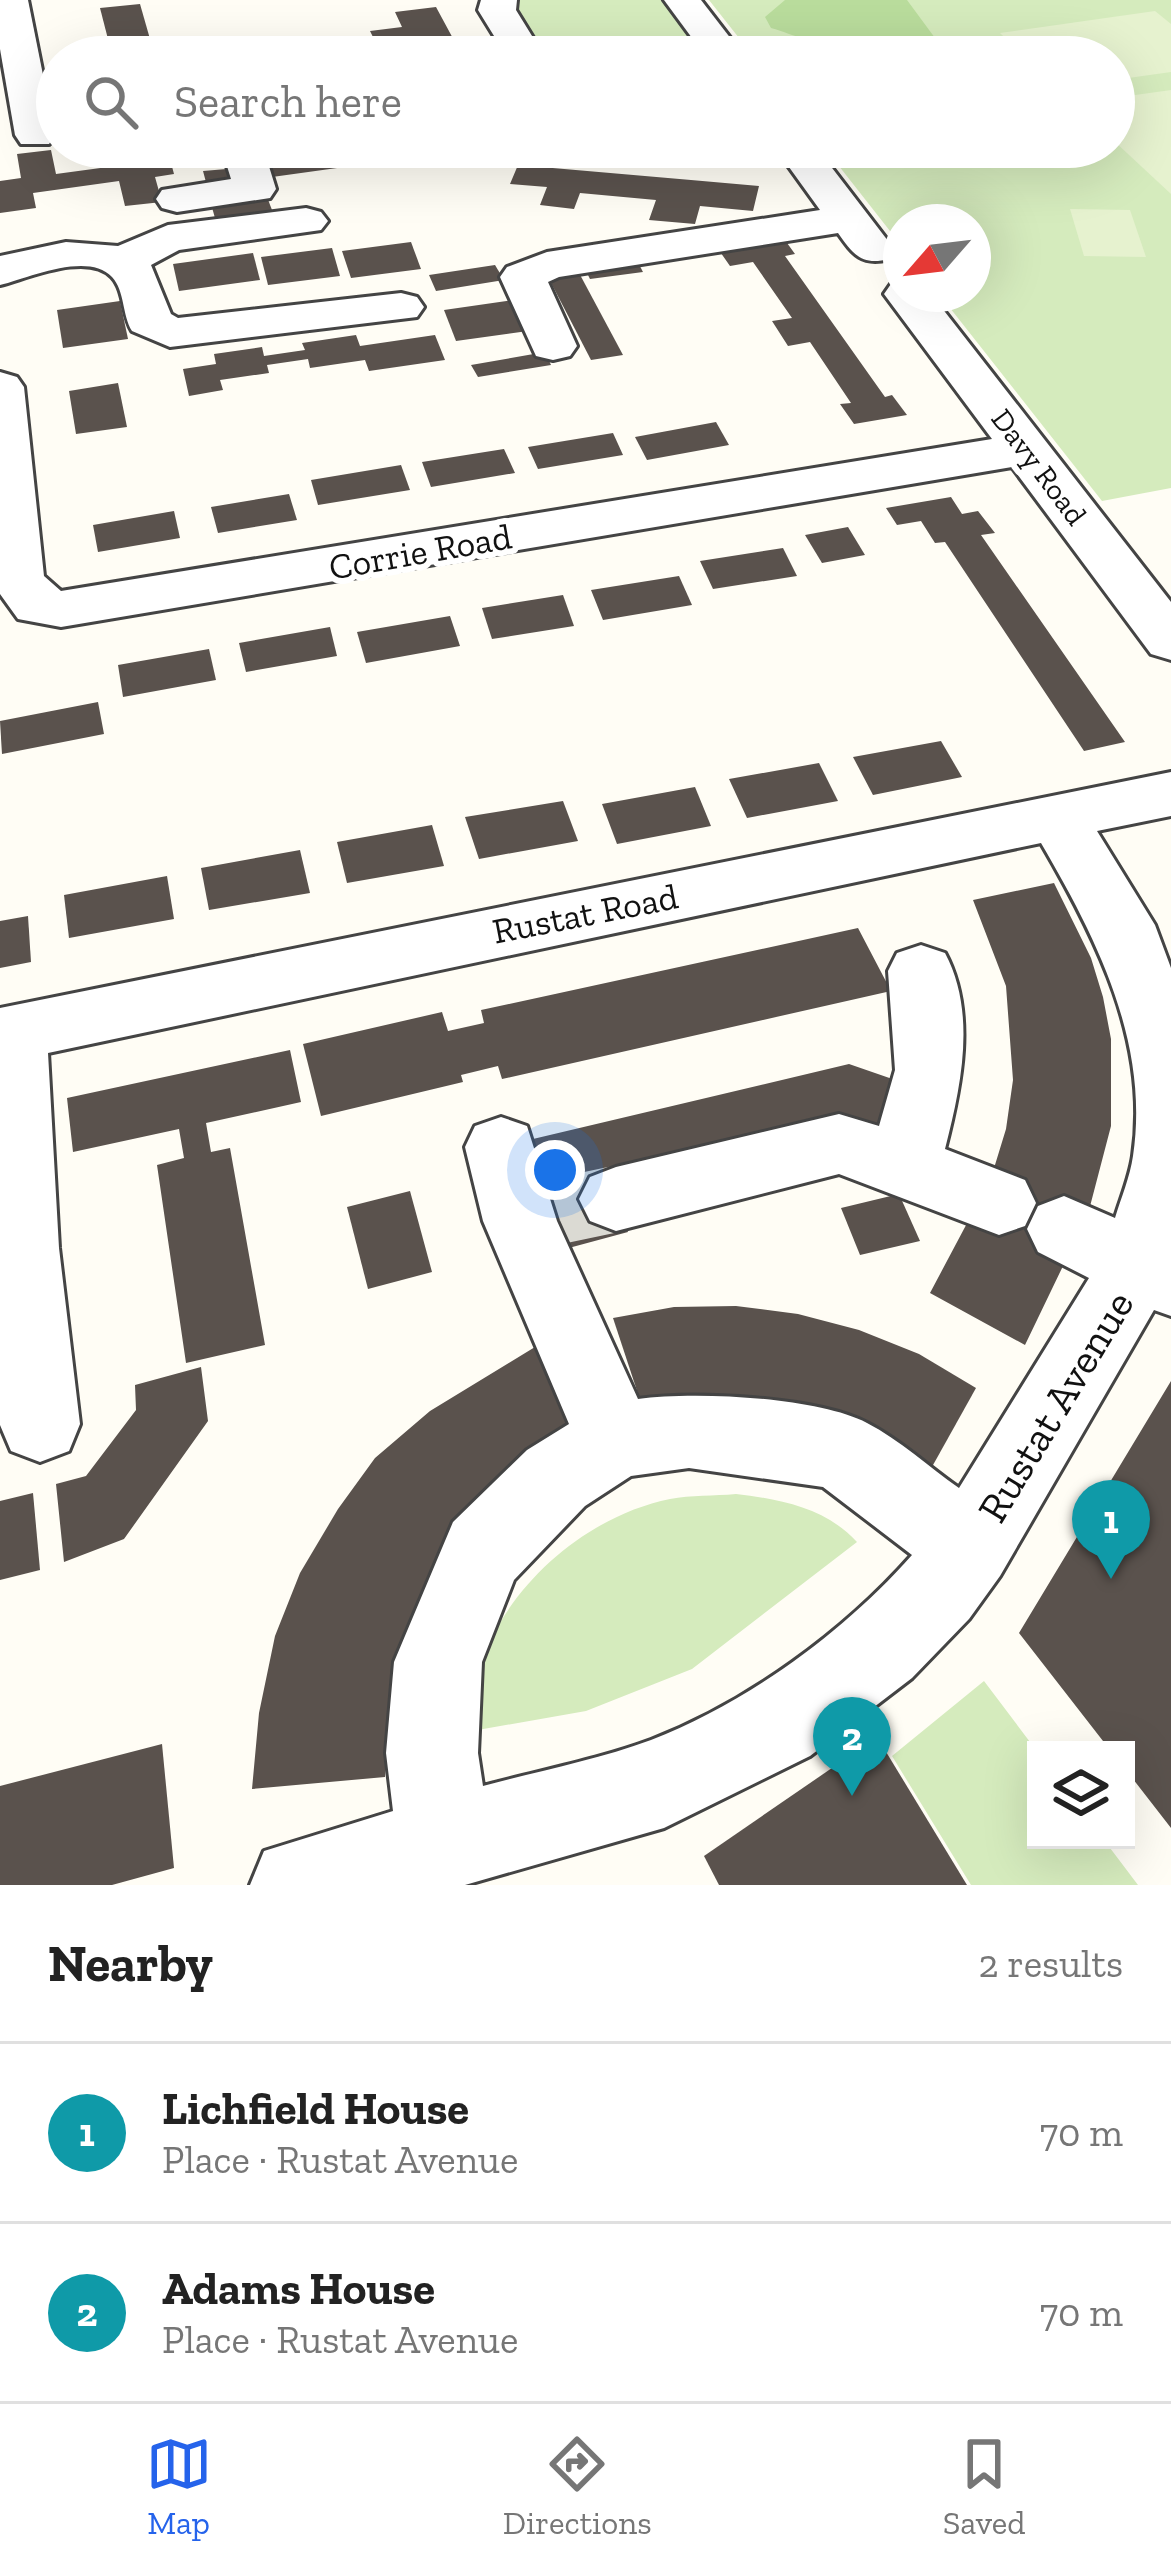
<!DOCTYPE html>
<meta charset="utf-8">
<style>
body{margin:0;font-family:"Zilla Slab",serif;background:#f2f2f2;color:#222}
.controls{position:absolute;right:36px;bottom:36px;display:grid;overflow:hidden;border-radius:0px;box-shadow:0 12px 48px #0002}
.controls button{width:108px;height:108px;display:grid;place-items:center;padding:0;border:0;border-bottom:3px solid #e0e0e0;background:#fff;color:#222;font:60px sans-serif}
.compass{position:absolute;left:883px;top:204px;width:108px;height:108px;border-radius:50%;background:#fff;box-shadow:0 12px 48px #0002;rotate:242deg}
.you{position:absolute;left:555px;top:1170px;width:42px;height:42px;margin:-30px;border:9px solid #fff;border-radius:50%;background:#1a73e8;box-shadow:0 0 0 18px #1a73e833}
.badge{display:grid;place-items:center;width:78px;height:78px;border-radius:50%;background:#2563eb;color:#fff;font-size:39px;font-weight:700}
.pin{position:absolute;translate:-50% -99px;filter:drop-shadow(0 3px 6px #0008)}
.pin::after{content:'';position:absolute;top:63px;width:42px;height:36px;background:inherit;clip-path:polygon(0 0,100% 0,50% 100%)}
.list{margin:0;padding:0;list-style:none}
h2{display:flex;justify-content:space-between;align-items:center;height:156px;margin:0;padding:0 48px;font-size:51px}
h2 small{font-size:39px;font-weight:400;color:#767676}
.list li{display:grid;grid-template-columns:78px 1fr auto;gap:36px;align-items:center;box-sizing:border-box;height:180px;padding:0 48px;border-top:3px solid #e0e0e0}
.list b{display:block;font-size:45px;white-space:nowrap}
.list p{margin:0;font-size:39px;white-space:nowrap;color:#767676}
.list em{font-size:39px;font-style:normal;color:#767676}
.icon{flex:none;width:66px;height:66px;fill:none;stroke:currentColor;stroke-width:2;stroke-linecap:round;stroke-linejoin:round}
.map{position:relative;flex:none;width:1171px;height:1885px;overflow:hidden}
.search{position:absolute;background:#fff;box-shadow:0 12px 48px #0002;left:36px;right:36px;top:36px;height:132px;display:flex;align-items:center;gap:30px;box-sizing:border-box;padding:0 42px;border-radius:66px;color:#767676;font-size:45px}
.sheet{height:516px;background:#fff}
nav{display:flex;justify-content:space-around;align-items:center;box-sizing:border-box;height:168px;border-top:3px solid #e0e0e0;background:#fff;font-size:33px;color:#767676}
nav a{display:grid;justify-items:center;gap:6px}
nav .on{color:#2563eb}
.map>svg:first-child{display:block}
.green{fill:#d5ebbd}
.forest{fill:#b9dc9c}
.pitch{fill:#e6f2cf}
.building{fill:#5a524d}
.lines{fill:none;stroke-linecap:round;stroke-linejoin:round}
.minor-tunnel{stroke:#dbdad3;stroke-width:66;stroke-dasharray:66 33;stroke-linecap:butt}
.minor-casing{stroke:#444;stroke-width:6}
.minor{fill:#fff;fill-rule:evenodd}
.labels{text-anchor:middle;stroke-width:12;stroke-linejoin:round;paint-order:stroke}
.far-street-label{font-size:30px;fill:#111;stroke:#fff}
.street-label{font-size:36px;fill:#111;stroke:#fff}
.near-street-label{font-size:42px;fill:#111;stroke:#fff}
</style>
<div class="map">
<svg width="1171" height="1885" viewBox="0 0 1171 1885">
<rect width="100%" height="100%" fill="#fffdf5"/>
<g class="green">
<polygon points="514,0 666,0 708,57 538,57 505,4"/>
<polygon points="709,0 1171,0 1171,488 1102,501 939,294 973,294 973,222 901,222 901,245 824,147 1114,147 1114,57 754,57"/>
<path d="M736 1494C780 1499 826 1508 857 1542L692 1669 586 1711 472 1731C477 1706 477 1672 487 1648 519 1575 592 1515 670 1499 691 1495 714 1496 736 1494Z"/>
<polygon points="984,1681 1036,1750 1036,1840 1104,1840 1138,1885 971,1885 892,1756"/>
</g>
<path class="forest" d="M785 0H907L949 57H896C869 22 841 48 807 39 795 37 783 31 771 28L765 17Z"/>
<g class="pitch">
<polygon points="1155,11 1171,24 1171,72 1114,80 1114,57 1025,57 1000,33"/>
<polygon points="1171,90 1171,194 1114,141 1114,98"/>
<polygon points="1070,209 1130,210 1146,257 1084,256"/>
</g>
<g class="building">
<polygon points="140,4 150,39 109,43 100,8"/>
<polygon points="436,7 463,57 413,57 405,41 377,45 370,31 402,27 395,12"/>
<polygon points="201,147 203,154 170,159 174,174 155,177 162,202 125,206 119,181 33,193 36,208 0,213 0,181 21,178 17,154 51,150 56,174 130,164 126,149"/>
<polygon points="333,147 359,147 366,164 207,186 203,171 274,165 271,155"/>
<polygon points="518,165 691,180 759,186 753,211 700,206 695,224 649,220 656,200 580,193 574,209 540,205 547,187 510,184"/>
<polygon points="267,197 272,210 215,218 211,204"/>
<polygon points="782,236 795,254 785,256 885,397 892,395 907,415 854,424 840,404 851,403 810,342 788,346 772,321 792,318 753,262 730,266 716,246"/>
<polygon points="411,242 421,269 351,278 342,251"/>
<polygon points="332,248 340,276 268,285 261,257"/>
<polygon points="253,253 260,280 179,291 173,264"/>
<polygon points="633,253 643,272 590,279 581,261"/>
<polygon points="495,265 504,280 436,291 429,275"/>
<polygon points="578,271 623,355 591,360 547,275"/>
<polygon points="514,300 528,331 456,341 444,310"/>
<polygon points="120,301 128,339 63,348 57,310"/>
<polygon points="356,335 360,346 435,335 445,360 369,371 365,360 310,368 308,359 267,365 269,373 220,380 223,390 189,396 183,369 216,364 214,354 262,347 264,356 305,350 302,343"/>
<polygon points="545,352 551,365 478,377 471,365"/>
<polygon points="118,383 127,427 76,434 69,391"/>
<polygon points="716,422 729,445 647,460 635,437"/>
<polygon points="613,433 623,455 538,469 528,447"/>
<polygon points="504,449 515,473 431,487 422,462"/>
<polygon points="401,465 410,490 318,505 311,480"/>
<polygon points="289,494 297,520 218,533 211,507"/>
<polygon points="951,497 962,514 978,511 995,533 981,535 1125,742 1084,751 945,542 935,543 921,521 897,525 886,508"/>
<polygon points="174,511 180,538 98,552 93,525"/>
<polygon points="848,527 865,555 822,563 805,535"/>
<polygon points="783,548 797,576 713,589 700,561"/>
<polygon points="679,576 692,605 603,620 591,590"/>
<polygon points="563,595 574,626 492,639 482,608"/>
<polygon points="450,616 460,646 366,663 357,632"/>
<polygon points="330,627 337,656 246,672 239,643"/>
<polygon points="209,649 216,680 123,697 118,665"/>
<polygon points="98,702 104,734 2,754 0,721"/>
<polygon points="941,741 962,777 873,795 853,757"/>
<polygon points="819,763 838,801 747,818 729,779"/>
<polygon points="695,787 711,826 617,844 602,804"/>
<polygon points="563,801 578,841 479,859 465,817"/>
<polygon points="432,825 444,866 347,883 337,842"/>
<polygon points="300,850 310,893 209,910 201,868"/>
<polygon points="167,876 174,919 69,938 64,895"/>
<polygon points="1054,883 1091,958 1103,997 1111,1039 1111,1126 1088,1214 1025,1345 930,1293 991,1178 1006,1129 1013,1080 1006,986 973,900"/>
<polygon points="28,916 31,962 0,968 0,921"/>
<polygon points="858,928 891,991 502,1079 498,1066 461,1075 463,1082 321,1116 303,1044 442,1012 448,1031 484,1023 481,1010"/>
<polygon points="290,1050 301,1102 206,1123 211,1152 230,1148 265,1345 186,1363 157,1165 184,1158 179,1129 73,1152 67,1098"/>
<polygon points="849,1064 901,1082 879,1135 616,1199 628,1232 565,1249 533,1139"/>
<polygon points="410,1191 432,1272 368,1289 347,1207"/>
<polygon points="899,1194 920,1241 860,1255 841,1208"/>
<polygon points="736,1306 798,1314 859,1330 919,1354 976,1388 928,1474 644,1412 613,1318 674,1307"/>
<polygon points="535,1347 591,1423 390,1710 385,1777 252,1789 259,1713 275,1636 300,1573 338,1509 375,1458 430,1411"/>
<polygon points="201,1367 208,1421 124,1539 64,1562 56,1484 86,1476 136,1410 135,1385"/>
<polygon points="1171,1381 1171,1828 1126,1770 1126,1750 1110,1750 1019,1633"/>
<polygon points="33,1493 40,1570 0,1580 0,1501"/>
<polygon points="877,1737 967,1885 719,1885 704,1856"/>
<polygon points="162,1744 174,1868 112,1885 0,1885 0,1786"/>
</g>
<g class="lines">
<polyline class="minor-tunnel" points="554,1212 616,1199"/>
<g class="minor-casing">
<g id="minor">
<polygon points="0,0 28,0 55,135 49,144 21,144 15,135 0,49"/>
<polygon points="481,0 517,0 516,10 545,57 507,57 478,10"/>
<polygon points="664,0 701,0 745,57 706,57"/>
<polygon points="221,147 263,147 276,189 270,198 177,212 162,208 156,199 162,190 231,179"/>
<path d="M660 147H816L895 250 889 259C861 266 853 254 838 233L559 277 548 282 577 346 570 356 553 360 536 356 500 277 507 267 547 252 820 210 776 149 771 156C740 163 697 163 666 156Z"/>
<path d="M306 208 321 212 328 221 321 230 179 250 151 265 171 314 178 318 401 293 417 297 424 307 417 317 170 347 132 331C122 315 125 291 112 277 88 251 28 278 0 285V256L66 242 118 246 168 225Z"/>
<polygon points="901,282 901,294 931,294 1171,602 1171,660 1151,654 1012,467 61,627 18,619 0,594 0,372 17,377 24,387 44,576 61,591 992,439 884,294 891,284"/>
<path d="M1171 772V816L1097 831 1155 925 1171 968V1316L1154 1310 1000 1576 969 1619 912 1678 810 1756 664 1828 465 1885H250L264 1851 393 1811 386 1753 394 1662 453 1522 527 1450 569 1424 483 1221 465 1147 475 1126 501 1117 527 1126 557 1221 638 1399C695 1391 817 1397 867 1423 900 1440 929 1467 959 1488L1089 1278 1038 1252 1027 1229 1038 1206 1064 1196 1115 1218C1121 1198 1130 1177 1133 1156 1150 1043 1096 937 1041 843L48 1053 59 1248 80 1424 69 1451 40 1462 11 1451 0 1425V1008ZM689 1468 823 1487 912 1555C844 1632 747 1703 651 1740 597 1760 538 1771 483 1786L478 1753 482 1662 514 1580 585 1506 631 1476Z"/>
<path d="M921 945 945 953C977 1013 961 1087 945 1149L1025 1180 1036 1203 1025 1226 999 1235 839 1174 616 1231 590 1221 579 1199 590 1177 616 1167 839 1114 879 1126 895 1070 888 971 897 953Z"/>
</g>
</g>
<use href="#minor" class="minor"/>
</g>
<g class="labels">
<g class="far-street-label">
<text transform="translate(1039 467) rotate(53)" y="10">Davy Road</text>
</g>
<g class="street-label">
<text transform="translate(420 551) rotate(-10)" y="13">Corrie Road</text>
<text transform="translate(585 913) rotate(-11)" y="13">Rustat Road</text>
</g>
<g class="near-street-label">
<text transform="translate(1055 1406) rotate(-59)" y="15">Rustat Avenue</text>
</g>
</g>
</svg>
<div class="controls">
<button><svg class="icon" aria-label="layers" viewBox="0 0 24 24"><path d="M12 4l9 5-9 5-9-5zM3 14l9 5 9-5"/></svg></button>
</div>
<svg class="compass" viewBox="-18 -18 36 36"><path d="M0-13l5 13h-10z" fill="#e53935"/><path d="M0 13l5-13h-10z" fill="#767676"/></svg>
<div class="you"></div>
<div class="pin badge" style="left:1111px;top:1579px;background:#0f9aa8">1</div>
<div class="pin badge" style="left:852px;top:1796px;background:#0f9aa8">2</div>
<div class="search"><svg class="icon" aria-label="search" viewBox="0 0 24 24"><circle cx="10" cy="10" r="6"/><path d="M15 15l6 6"/></svg>Search here</div>
</div>
<section class="sheet">
<h2>Nearby<small>2 results</small></h2>
<ul class="list">
<li><span class="badge" style="background:#0f9aa8">1</span><div><b>Lichfield House</b><p>Place · Rustat Avenue</p></div><em>70 m</em></li>
<li><span class="badge" style="background:#0f9aa8">2</span><div><b>Adams House</b><p>Place · Rustat Avenue</p></div><em>70 m</em></li>
</ul>
</section>
<nav>
<a class="on"><svg class="icon" aria-label="map" viewBox="0 0 24 24"><path d="M3 6l6-2 6 2 6-2v14l-6 2-6-2-6 2zM9 4v14M15 6v14"/></svg>Map</a>
<a><svg class="icon" aria-label="directions" viewBox="0 0 24 24"><path d="M12 3l9 9-9 9-9-9zM9 14v-3h6M13 9l2 2-2 2"/></svg>Directions</a>
<a><svg class="icon" aria-label="saved" viewBox="0 0 24 24"><path d="M7 4h10v16l-5-4-5 4z"/></svg>Saved</a>
</nav>
